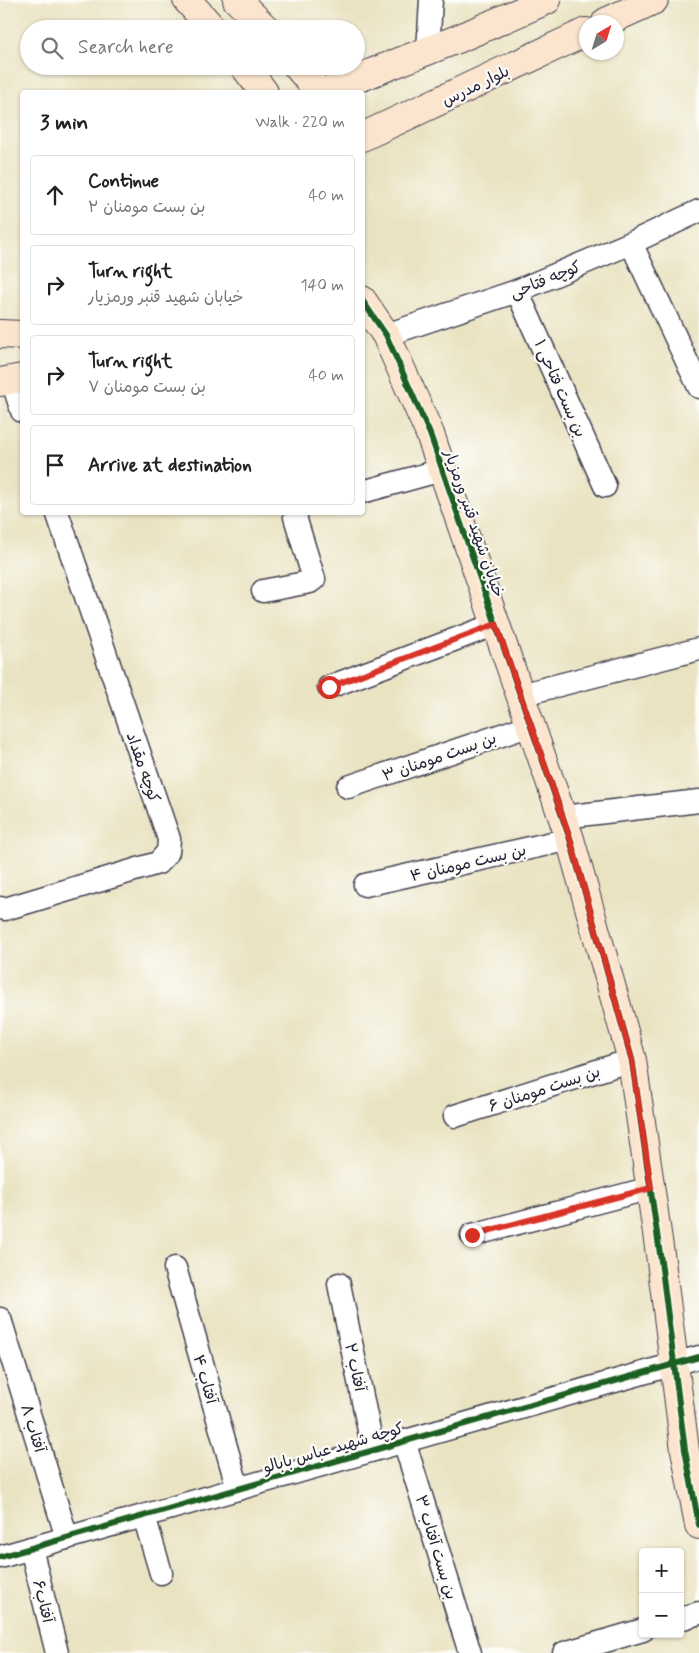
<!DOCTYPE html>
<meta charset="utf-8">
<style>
body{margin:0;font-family:Mynerve,"Playpen Sans Arabic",sans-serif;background:#f6f6f6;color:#222}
.controls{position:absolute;right:15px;bottom:15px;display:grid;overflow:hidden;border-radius:5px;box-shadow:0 1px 4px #0004}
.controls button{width:45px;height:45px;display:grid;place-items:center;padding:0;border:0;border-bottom:1px solid #e0e0e0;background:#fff;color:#222;font:25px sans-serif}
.compass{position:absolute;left:579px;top:15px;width:45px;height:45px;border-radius:50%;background:#fff;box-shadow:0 1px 4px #0004;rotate:38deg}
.stop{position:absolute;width:15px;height:15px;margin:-11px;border:4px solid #d93025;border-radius:50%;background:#fff}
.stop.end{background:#d93025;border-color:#fff;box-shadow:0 1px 5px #0008}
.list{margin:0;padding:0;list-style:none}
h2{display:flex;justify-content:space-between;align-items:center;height:65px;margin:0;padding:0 20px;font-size:21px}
h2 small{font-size:16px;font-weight:400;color:#767676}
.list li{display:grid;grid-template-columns:32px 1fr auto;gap:15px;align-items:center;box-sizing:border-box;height:80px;margin:0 10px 10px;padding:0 10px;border:1px solid #e0e0e0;border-radius:5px}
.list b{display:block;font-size:19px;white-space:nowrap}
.list p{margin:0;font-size:16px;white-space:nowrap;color:#767676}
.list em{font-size:16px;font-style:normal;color:#767676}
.icon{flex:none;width:28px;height:28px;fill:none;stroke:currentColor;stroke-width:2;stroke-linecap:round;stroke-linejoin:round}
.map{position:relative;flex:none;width:699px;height:1653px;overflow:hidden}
.search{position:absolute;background:#fff;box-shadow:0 1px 4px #0004;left:20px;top:20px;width:345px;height:55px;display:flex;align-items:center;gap:12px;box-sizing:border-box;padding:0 18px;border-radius:28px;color:#767676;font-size:19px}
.panel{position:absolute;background:#fff;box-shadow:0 1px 4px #0004;left:20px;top:90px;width:345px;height:425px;border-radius:5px}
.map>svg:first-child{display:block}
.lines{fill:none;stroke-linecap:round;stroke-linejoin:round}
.street-casing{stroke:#403f4f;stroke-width:25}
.secondary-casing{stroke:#403f4f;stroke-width:30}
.street{stroke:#fff;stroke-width:22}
.secondary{stroke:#fbe5cf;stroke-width:28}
.cycleway-casing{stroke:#fdfcf7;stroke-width:9}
.cycleway{stroke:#1b5e20;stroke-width:6}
.route{stroke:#d93025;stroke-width:6}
.labels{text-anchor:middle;stroke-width:4.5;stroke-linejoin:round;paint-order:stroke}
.street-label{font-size:16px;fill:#22223b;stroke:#fdfcf7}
</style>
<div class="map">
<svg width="699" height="1653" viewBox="0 0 699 1653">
<rect width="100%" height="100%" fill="#fdfcf7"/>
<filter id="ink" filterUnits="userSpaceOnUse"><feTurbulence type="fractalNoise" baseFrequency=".02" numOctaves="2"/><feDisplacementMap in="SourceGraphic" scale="10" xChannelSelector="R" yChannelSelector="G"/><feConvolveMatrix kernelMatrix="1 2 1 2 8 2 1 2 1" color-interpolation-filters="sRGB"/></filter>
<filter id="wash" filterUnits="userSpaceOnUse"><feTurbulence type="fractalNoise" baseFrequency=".0096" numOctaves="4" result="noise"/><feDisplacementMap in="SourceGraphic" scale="20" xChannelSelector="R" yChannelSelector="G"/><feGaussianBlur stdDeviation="1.12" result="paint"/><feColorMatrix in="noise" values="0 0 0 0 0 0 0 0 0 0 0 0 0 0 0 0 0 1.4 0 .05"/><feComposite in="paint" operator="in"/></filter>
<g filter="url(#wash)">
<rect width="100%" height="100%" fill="#eae3c2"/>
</g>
<g filter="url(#ink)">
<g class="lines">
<g class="street-casing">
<g id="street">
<polyline points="428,51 431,0"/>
<polyline points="631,243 699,387"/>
<polyline points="517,291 605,486"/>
<polyline points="386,335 517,291 631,243 699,211"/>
<polyline points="12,380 22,411"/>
<polyline points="362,492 442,470"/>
<polyline points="263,591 310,582 314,579 295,517 297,512"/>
<polyline points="329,687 496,624"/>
<polyline points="520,695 699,649"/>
<polyline points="348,787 531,725"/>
<polyline points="563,817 699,801"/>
<polyline points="365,885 570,839"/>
<polyline points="0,908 5,909 158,863 168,852 169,839 57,512"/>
<polyline points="455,1116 632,1060"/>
<polyline points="472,1235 651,1188"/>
<polyline points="175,1268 238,1489"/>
<polyline points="339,1284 373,1450"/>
<polyline points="0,1319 67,1538"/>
<polyline points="404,1441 470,1653"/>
<polyline points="144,1516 161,1573"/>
<polyline points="31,1548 57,1653"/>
<polyline points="0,1557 699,1357"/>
<polyline points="680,1619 699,1613"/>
<polyline points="564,1653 643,1630"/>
</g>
</g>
<g class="secondary-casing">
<g id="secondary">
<polyline points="187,0 213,29"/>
<polyline points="237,0 266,29"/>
<polyline points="606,22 654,0"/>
<polyline points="244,66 264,92"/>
<polyline points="297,66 319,92"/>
<polyline points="323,92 460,38 547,0"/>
<polyline points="362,137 586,32"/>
<polyline points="362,300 386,335 430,434 570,839 632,1060 661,1261 685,1450 699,1525"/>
<polyline points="0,334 22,335"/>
<polyline points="0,382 22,378"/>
</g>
</g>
<use href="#street" class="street"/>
<use href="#secondary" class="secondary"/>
<g class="cycleway-casing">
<g id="cycleway">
<polyline points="362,300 386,335 430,434 570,839 632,1060 661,1261 685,1450 699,1525"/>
<polyline points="0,1557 699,1357"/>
</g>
</g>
<use href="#cycleway" class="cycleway"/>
</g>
</g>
<g class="lines" filter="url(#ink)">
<polyline class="route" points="329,687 496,624 570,838 632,1060 651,1188 472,1235"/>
</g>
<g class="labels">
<g class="street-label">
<text transform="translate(475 85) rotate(-26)" y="6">بلوار مدرس</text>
<text transform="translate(545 279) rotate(-22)" y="6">کوچه فتاحی</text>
<text transform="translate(561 388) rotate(66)" y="6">بن بست فتاحی ۱</text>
<text transform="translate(475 523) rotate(71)" y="6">خیابان شهید قنبر ورمزیار</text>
<text transform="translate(439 756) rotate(-19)" y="6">۳ بن بست مومنان</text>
<text transform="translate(144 767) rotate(71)" y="6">کوچه مقداد</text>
<text transform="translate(468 862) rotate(-13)" y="6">۴ بن بست مومنان</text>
<text transform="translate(544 1088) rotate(-18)" y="6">۶ بن بست مومنان</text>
<text transform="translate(356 1367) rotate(78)" y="6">آفتاب ۲</text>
<text transform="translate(206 1379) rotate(74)" y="6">آفتاب ۴</text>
<text transform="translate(34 1428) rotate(73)" y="6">آفتاب ۸</text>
<text transform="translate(333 1447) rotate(-16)" y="6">کوچه شهید عباس بابالو</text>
<text transform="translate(437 1547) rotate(73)" y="6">بن بست آفتاب ۳</text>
<text transform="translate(44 1601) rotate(76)" y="6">آفتاب۶</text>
</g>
</g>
</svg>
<div class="controls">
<button>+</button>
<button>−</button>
</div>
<svg class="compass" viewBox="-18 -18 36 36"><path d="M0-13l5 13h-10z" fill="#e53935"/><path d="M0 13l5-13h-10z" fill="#767676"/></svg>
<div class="stop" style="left:329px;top:687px"></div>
<div class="stop end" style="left:472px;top:1235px"></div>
<div class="search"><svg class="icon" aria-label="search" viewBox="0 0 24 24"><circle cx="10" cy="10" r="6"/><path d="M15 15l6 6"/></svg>Search here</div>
<section class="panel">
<h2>3 min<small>Walk · 220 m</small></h2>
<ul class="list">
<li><svg class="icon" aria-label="ahead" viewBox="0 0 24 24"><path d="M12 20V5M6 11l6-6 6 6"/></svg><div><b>Continue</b><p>۲ بن بست مومنان</p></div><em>40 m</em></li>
<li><svg class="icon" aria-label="right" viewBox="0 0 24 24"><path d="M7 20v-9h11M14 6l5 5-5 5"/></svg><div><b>Turn right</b><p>خیابان شهید قنبر ورمزیار</p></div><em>140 m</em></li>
<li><svg class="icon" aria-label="right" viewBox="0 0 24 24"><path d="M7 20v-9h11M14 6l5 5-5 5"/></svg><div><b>Turn right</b><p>۷ بن بست مومنان</p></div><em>40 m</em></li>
<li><svg class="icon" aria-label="arrive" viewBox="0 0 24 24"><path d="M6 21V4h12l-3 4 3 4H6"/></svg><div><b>Arrive at destination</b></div></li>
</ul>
</section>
</div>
